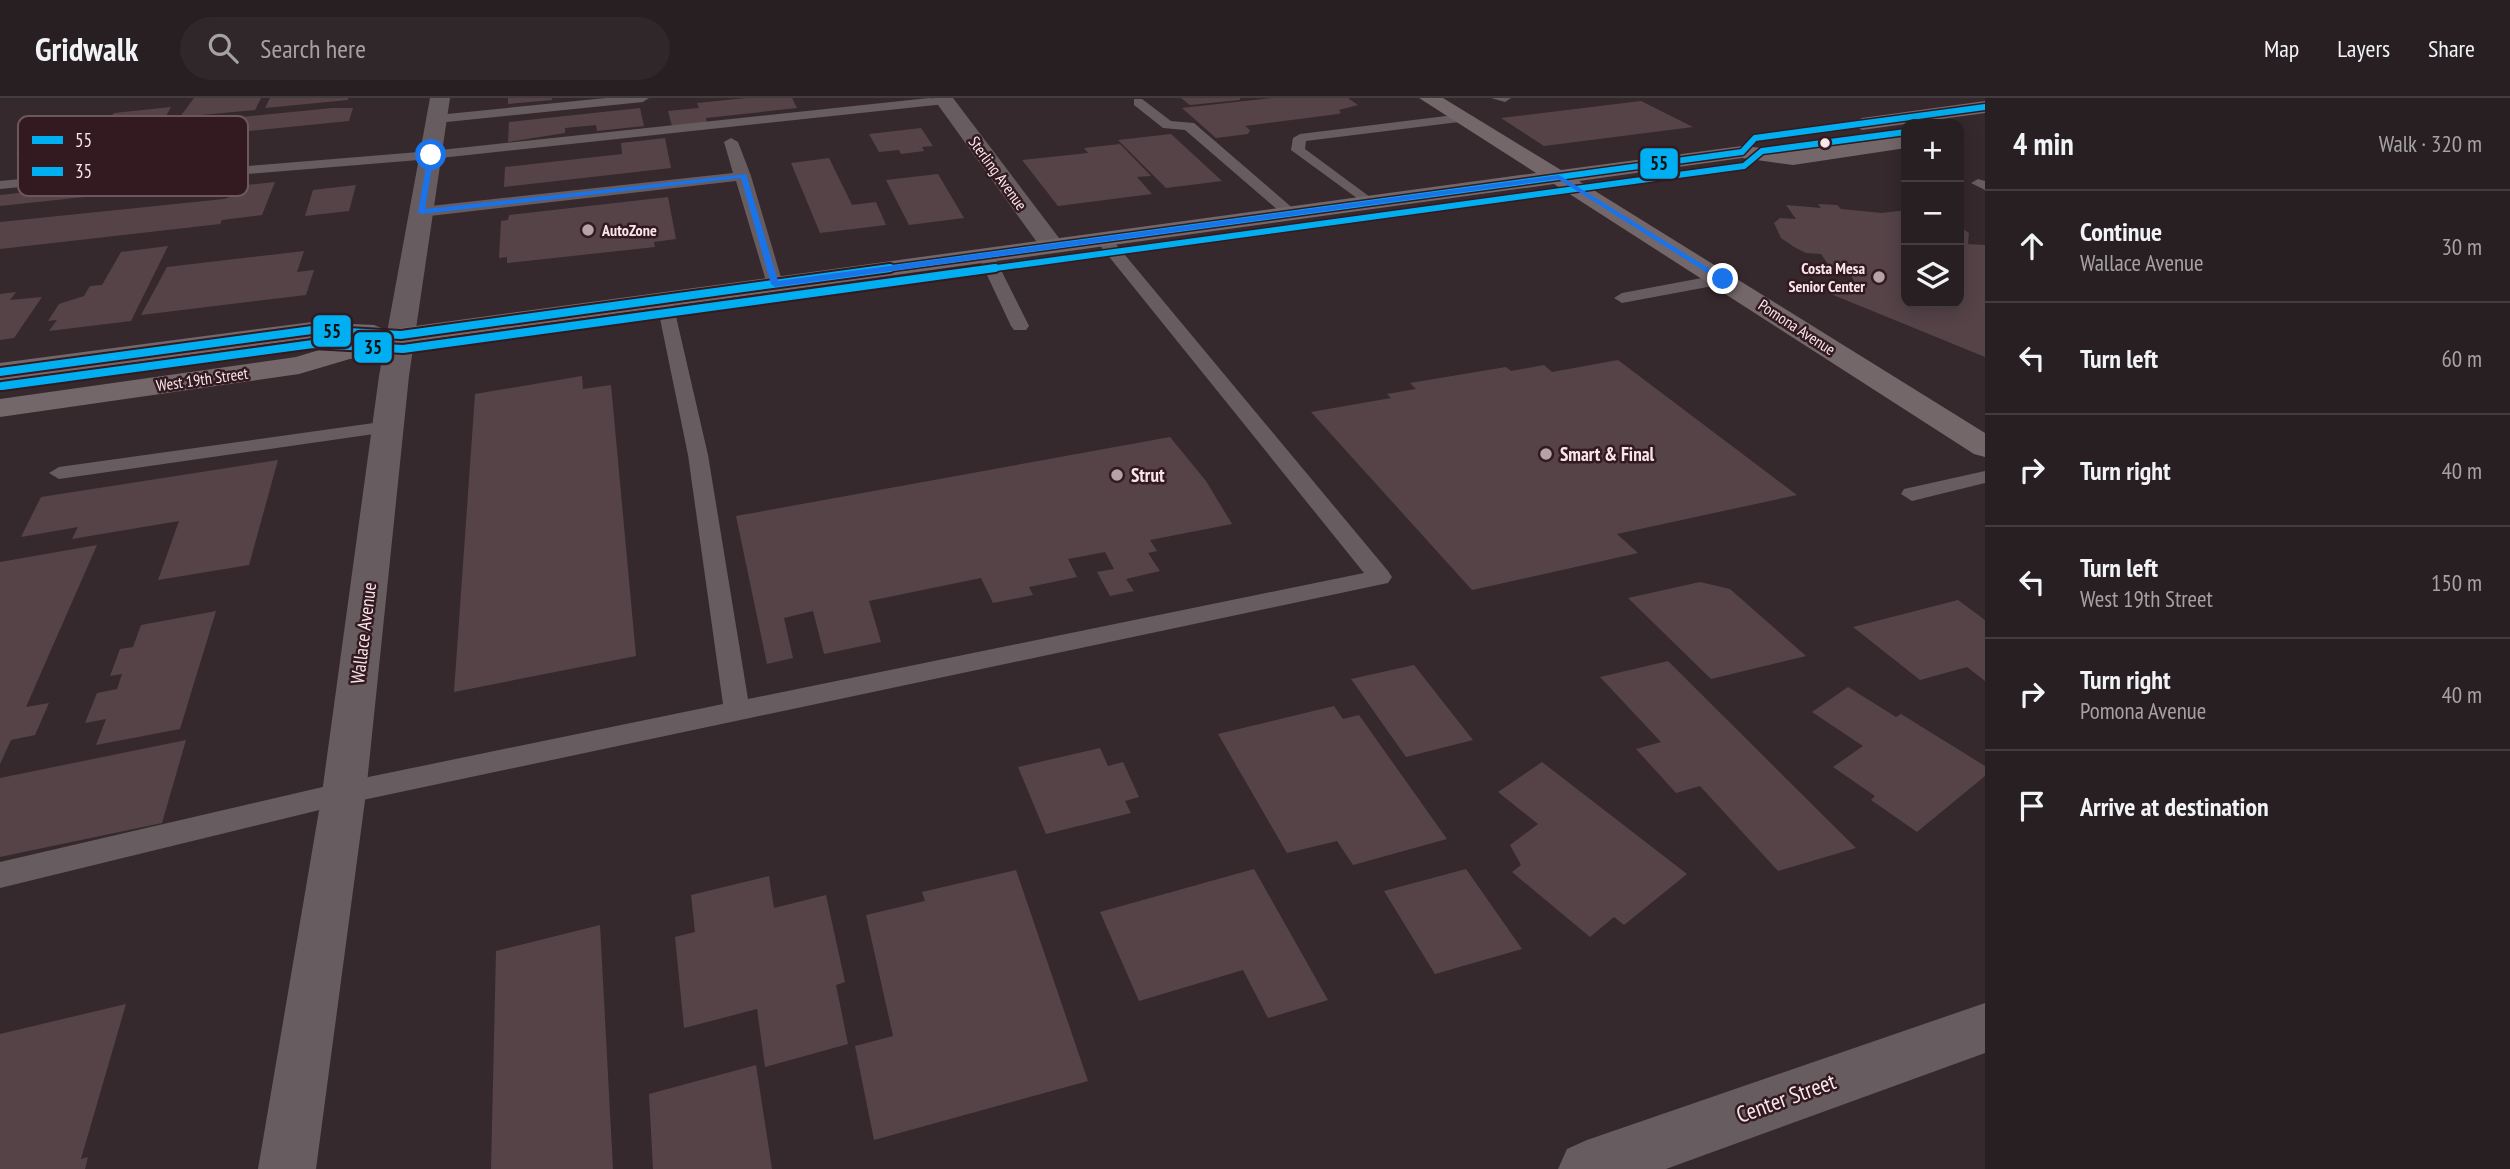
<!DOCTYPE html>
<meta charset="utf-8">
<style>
body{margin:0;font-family:"PT Sans Narrow",sans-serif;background:#30272a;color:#f1f3f6}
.controls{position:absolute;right:21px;top:21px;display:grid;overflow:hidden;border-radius:14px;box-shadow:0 4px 18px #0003}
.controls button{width:63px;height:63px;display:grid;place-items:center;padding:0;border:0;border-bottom:2px solid #443d40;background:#281f22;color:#f1f3f6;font:35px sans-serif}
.stop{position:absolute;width:21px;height:21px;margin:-16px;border:5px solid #1a73e8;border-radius:50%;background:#fff}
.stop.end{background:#1a73e8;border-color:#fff;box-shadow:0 2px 7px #0008}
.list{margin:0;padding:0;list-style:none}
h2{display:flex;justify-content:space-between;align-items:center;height:91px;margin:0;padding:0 28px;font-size:30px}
h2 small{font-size:23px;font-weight:400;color:#a5a2a5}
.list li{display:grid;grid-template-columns:46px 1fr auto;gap:21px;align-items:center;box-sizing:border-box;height:112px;padding:0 28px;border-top:2px solid #443d40}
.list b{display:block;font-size:26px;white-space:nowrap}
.list p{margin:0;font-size:23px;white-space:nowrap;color:#a5a2a5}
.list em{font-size:23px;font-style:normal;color:#a5a2a5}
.icon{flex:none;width:38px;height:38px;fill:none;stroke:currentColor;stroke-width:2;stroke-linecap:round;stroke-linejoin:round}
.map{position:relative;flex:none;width:1985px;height:1071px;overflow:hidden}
header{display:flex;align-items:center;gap:42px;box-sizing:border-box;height:98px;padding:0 35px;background:#281f22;border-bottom:2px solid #443d40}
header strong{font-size:33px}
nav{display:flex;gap:38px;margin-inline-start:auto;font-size:24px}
.search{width:490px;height:63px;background:#30272a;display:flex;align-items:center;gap:18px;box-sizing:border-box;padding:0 24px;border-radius:38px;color:#a5a2a5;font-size:26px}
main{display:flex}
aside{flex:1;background:#281f22}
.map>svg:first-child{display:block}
.building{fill:#554348}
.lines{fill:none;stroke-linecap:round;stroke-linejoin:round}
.lane{fill:#675c5f;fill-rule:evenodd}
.street{fill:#675c5f;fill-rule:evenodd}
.secondary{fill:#74676a;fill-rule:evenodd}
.bus-1-far1-casing{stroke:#321a20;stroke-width:9}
.bus-1-casing{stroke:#321a20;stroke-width:12}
.bus-2-far1-casing{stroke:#321a20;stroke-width:9}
.bus-2-casing{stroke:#321a20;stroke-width:12}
.bus-1-far1{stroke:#00aff2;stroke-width:6}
.bus-1{stroke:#00aff2;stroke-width:8}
.bus-2-far1{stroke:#00aff2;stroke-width:6}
.bus-2{stroke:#00aff2;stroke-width:8}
.route{fill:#1a73e8}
.bus-dot{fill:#f8e6ea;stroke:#321a20;stroke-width:2.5}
.poi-dot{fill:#b4a4a8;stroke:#321a20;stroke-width:2.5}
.labels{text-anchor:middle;stroke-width:5;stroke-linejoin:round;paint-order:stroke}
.far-street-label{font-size:16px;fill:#f8e6ea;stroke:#321a20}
.far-poi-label{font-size:16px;font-weight:bold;fill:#f8e6ea;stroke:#321a20;text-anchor:start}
.poi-label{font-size:19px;font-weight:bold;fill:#f8e6ea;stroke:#321a20;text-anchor:start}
.street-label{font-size:19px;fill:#f8e6ea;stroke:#321a20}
.near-street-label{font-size:23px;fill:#f8e6ea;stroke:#321a20}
.key{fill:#321a20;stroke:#6d575d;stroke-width:2}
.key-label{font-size:19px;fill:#f8e6ea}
.line-badge{stroke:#321a20;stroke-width:2.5}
.pale-badge-label{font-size:19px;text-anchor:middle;font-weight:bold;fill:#111}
</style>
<header>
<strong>Gridwalk</strong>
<div class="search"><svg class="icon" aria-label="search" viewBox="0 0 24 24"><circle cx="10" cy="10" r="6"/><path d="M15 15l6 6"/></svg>Search here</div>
<nav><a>Map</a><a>Layers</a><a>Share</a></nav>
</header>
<main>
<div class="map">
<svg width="1985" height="1071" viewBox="0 0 1985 1071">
<rect width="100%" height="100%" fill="#36292d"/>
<g class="building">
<polygon points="194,0 261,0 255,12 180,19"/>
<polygon points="270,0 348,0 348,2 265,10"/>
<polygon points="508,0 552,0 552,2 508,6"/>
<polygon points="746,0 792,0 797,10 706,20 707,25 672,28 668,13 699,10 697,5"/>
<polygon points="1181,0 1240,0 1240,2 1190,7"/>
<polygon points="1272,0 1348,0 1358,7 1339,12 1341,15 1338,16 1245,28 1250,32 1248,36 1216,40 1182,10"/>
<polygon points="1641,3 1693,29 1544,48 1501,20"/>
<polygon points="171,9 165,20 106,25 114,15"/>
<polygon points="332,10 353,10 349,23 16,56 30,40 38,39"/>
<polygon points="640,10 644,28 597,33 596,27 565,30 565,35 508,44 509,24"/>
<polygon points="921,30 933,48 922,49 924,53 901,56 899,52 879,54 869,36"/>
<polygon points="1171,36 1222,83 1166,90 1118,42"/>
<polygon points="665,40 671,70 504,89 505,69 622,56 621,45"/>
<polygon points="249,41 245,48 227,50 224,57 181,62 189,47"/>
<polygon points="1120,46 1151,78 1137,79 1152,96 1058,108 1022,62 1088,55 1084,50"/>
<polygon points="829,60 852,107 876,104 886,127 820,135 791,65"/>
<polygon points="938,76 964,120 909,127 886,82"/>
<polygon points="165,79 159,91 0,108 0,97"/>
<polygon points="275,84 262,117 222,122 220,126 0,151 0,124 224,101 233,98 237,88"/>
<polygon points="356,87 349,113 305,118 313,92"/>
<polygon points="668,99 676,141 654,144 655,149 507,165 507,159 499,160 501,123 508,122 509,117"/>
<polygon points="1818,106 1837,107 1841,111 1882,115 1906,112 1906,205 1959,205 1959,128 1969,135 1968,146 1985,147 1985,259 1826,194 1854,184 1850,173 1832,172 1821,156 1806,155 1794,149 1781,140 1774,125 1780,120 1796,121 1786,107 1821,110"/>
<polygon points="168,148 131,223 49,233 57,222 48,223 59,206 84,198 90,188 102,187 121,154"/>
<polygon points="304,153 297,174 314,172 306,197 141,217 167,169"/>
<polygon points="16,194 10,202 42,199 14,240 0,242 0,196"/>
<polygon points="1618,262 1797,397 1617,436 1638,455 1472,492 1311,314 1391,300 1387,296 1416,291 1410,285 1506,269 1511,273 1544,267 1552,274"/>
<polygon points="582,278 583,291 611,287 636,558 454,594 475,296"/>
<polygon points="1170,339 1206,383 1232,426 1150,442 1157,453 1148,455 1160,473 1126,481 1134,493 1110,498 1097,474 1114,471 1105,454 1068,461 1077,479 1029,489 1033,497 993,505 981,480 869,503 881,544 824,556 813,513 784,520 793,560 767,566 736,418"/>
<polygon points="278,362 249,467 158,482 179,423 72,441 78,429 21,439 41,399"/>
<polygon points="97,447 26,609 49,605 35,637 11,642 0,666 0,464"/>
<polygon points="1700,484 1730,491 1806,558 1711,581 1628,500"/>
<polygon points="1958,502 1985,522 1985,583 1967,569 1920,582 1853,529"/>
<polygon points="216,513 180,631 96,647 106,621 85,625 97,595 117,591 122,576 110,578 120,551 133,549 141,527"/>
<polygon points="1668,563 1856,750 1778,773 1700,688 1676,695 1636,651 1661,644 1600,579"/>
<polygon points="1414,567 1473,642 1406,659 1351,581"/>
<polygon points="1848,589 1896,619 1901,616 1985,668 1985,678 1917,734 1871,702 1875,698 1833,669 1863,648 1812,614"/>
<polygon points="1334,608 1343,621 1359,617 1447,741 1353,767 1337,743 1287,755 1218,636"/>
<polygon points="186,642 162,725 0,759 0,680"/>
<polygon points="1100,650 1108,668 1123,664 1139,699 1125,703 1131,715 1046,736 1018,669"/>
<polygon points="1542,664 1687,776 1624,827 1614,819 1590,839 1512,774 1521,767 1510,747 1538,726 1498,694"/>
<polygon points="1254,771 1328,902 1268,920 1243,872 1139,903 1100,814"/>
<polygon points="1466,771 1522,851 1435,876 1384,793"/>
<polygon points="1016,772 1088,983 874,1042 855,948 893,938 866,817 925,803 922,794"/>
<polygon points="769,778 774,810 826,797 845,884 836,887 848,946 765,969 757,911 684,930 675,839 695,834 691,797"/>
<polygon points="600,827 613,1071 491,1071 496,853"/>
<polygon points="126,906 81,1061 88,1059 85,1071 0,1071 0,936"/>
<polygon points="756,967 772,1071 653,1071 649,996"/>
</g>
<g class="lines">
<g class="lane">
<polygon points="606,0 649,0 643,4 437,25 431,21 437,17"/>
<polygon points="929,0 951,2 945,6 431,61 248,76 156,76 0,91 0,83 156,68 248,68 431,53"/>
<polygon points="1491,0 1511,0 1505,4"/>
<polygon points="1134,1 1142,1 1171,23 1194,25 1296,113 1296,119 1286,119 1185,32 1163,30 1134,7"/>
<polygon points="1462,16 1468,20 1467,23 1306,43 1305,51 1374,102 1376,105 1369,109 1291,52 1293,40 1300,36"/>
<polygon points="731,40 738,44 751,78 783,186 781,190 769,190 767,186 736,83 421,119 413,114 421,109 733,75 724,44"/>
<polygon points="1978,81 1985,83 1985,92 1971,85"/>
<polygon points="1104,137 1110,139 1388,473 1392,479 1388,485 344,706 0,790 0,764 344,684 723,606 688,357 656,201 664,196 672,201 708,357 748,601 1364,475 1098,145 1098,139"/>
<polygon points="986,153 994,158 1029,228 1026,232 1014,232 1011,228 978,158"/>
<polygon points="1723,176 1729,177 1729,185 1622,205 1614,200 1622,195"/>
<polygon points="388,323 398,329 395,333 59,381 49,375 59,369"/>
<polygon points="1985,373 1985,385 1912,403 1901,396 1904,391"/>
</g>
<g class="street">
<polygon points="430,0 450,0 409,278 366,695 316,1071 258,1071 322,695 379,278"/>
<polygon points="933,0 953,0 1062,144 1065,149 1062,154 1044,154"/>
<polygon points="1985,905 1985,955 1666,1071 1558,1071 1567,1051 1587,1042"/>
</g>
<g class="secondary">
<polygon points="1419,0 1443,0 1561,72 1742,48 1793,53 1906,38 1906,50 1793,67 1742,60 1579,83 1985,335 1985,359 1974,356 1554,86 404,245 299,276 0,319 0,301 296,259 352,242 312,240 0,283 0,265 312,224 374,227 386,232 1536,75"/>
<polygon points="1985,3 1985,15 1862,32 1852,26 1862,20"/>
</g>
<g class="bus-1-far1-casing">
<polyline id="bus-1-far1" points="878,172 1742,54 1755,40 1985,9"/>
</g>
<g class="bus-1-casing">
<polyline id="bus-1" points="0,274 312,232 401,237 890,170"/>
</g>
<g class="bus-2-far1-casing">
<polyline id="bus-2-far1" points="982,172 1744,68 1762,53 1906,34"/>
</g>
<g class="bus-2-casing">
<polyline id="bus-2" points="2,288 313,246 403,251 995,170"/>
</g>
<use href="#bus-1-far1" class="bus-1-far1"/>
<use href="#bus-1" class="bus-1"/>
<use href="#bus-2-far1" class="bus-2-far1"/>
<use href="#bus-2" class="bus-2"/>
</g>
<polygon class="route" points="431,55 434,57 425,111 746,76 778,183 1559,77 1726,181 1720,183 1558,81 775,189 771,186 741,80 421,116 418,114 428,57"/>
<circle class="bus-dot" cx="1825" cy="45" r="6"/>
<g class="poi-dot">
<circle cx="588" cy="132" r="7"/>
<circle cx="1879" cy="179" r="7"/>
<circle cx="1546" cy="356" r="7"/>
<circle cx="1117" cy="377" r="7"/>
</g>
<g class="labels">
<g class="far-street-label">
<text transform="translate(998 75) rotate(54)" y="6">Sterling Avenue</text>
<text transform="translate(1797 229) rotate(33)" y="6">Pomona Avenue</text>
<text transform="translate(202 281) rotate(-8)" y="6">West 19th Street</text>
</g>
<g class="far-poi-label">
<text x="602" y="138">AutoZone</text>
<text x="1865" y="176" text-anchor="end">Costa Mesa<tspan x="1865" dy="18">Senior Center</tspan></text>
</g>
<g class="poi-label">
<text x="1560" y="363">Smart &amp; Final</text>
<text x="1131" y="384">Strut</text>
</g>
<g class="street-label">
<text transform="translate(363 535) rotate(-83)" y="7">Wallace Avenue</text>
</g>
<g class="near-street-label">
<text transform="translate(1786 1000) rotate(-20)" y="8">Center Street</text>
</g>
</g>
<rect x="18" y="18" width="230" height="80" rx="10" class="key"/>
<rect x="32" y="38" width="31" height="8" fill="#00aff2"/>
<rect x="32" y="69" width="31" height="9" fill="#00aff2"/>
<g class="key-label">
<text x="75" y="49">55</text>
<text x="75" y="80">35</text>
</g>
<g class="line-badge">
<rect x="1639" y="49" width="40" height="33" rx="7" fill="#00aff2"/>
<rect x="312" y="216" width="40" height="34" rx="7" fill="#00aff2"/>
<rect x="353" y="233" width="40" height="33" rx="7" fill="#00aff2"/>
</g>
<g class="pale-badge-label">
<text x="1659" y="72">55</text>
<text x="332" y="240">55</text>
<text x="373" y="256">35</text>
</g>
</svg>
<div class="controls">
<button>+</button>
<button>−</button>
<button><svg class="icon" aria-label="layers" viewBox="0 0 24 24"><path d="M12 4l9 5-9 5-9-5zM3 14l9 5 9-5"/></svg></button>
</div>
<div class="stop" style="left:431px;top:57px"></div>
<div class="stop end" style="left:1723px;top:181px"></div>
</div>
<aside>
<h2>4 min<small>Walk · 320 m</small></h2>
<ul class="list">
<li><svg class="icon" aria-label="ahead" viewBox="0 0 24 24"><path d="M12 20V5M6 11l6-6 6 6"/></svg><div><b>Continue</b><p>Wallace Avenue</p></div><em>30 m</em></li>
<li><svg class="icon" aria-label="left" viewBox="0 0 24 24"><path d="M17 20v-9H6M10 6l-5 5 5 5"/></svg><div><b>Turn left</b></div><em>60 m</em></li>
<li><svg class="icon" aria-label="right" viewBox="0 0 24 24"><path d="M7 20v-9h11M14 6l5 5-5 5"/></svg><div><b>Turn right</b></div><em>40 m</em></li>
<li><svg class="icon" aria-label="left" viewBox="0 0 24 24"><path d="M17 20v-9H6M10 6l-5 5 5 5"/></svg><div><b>Turn left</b><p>West 19th Street</p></div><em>150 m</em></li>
<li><svg class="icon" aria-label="right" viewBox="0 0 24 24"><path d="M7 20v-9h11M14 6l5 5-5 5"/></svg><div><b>Turn right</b><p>Pomona Avenue</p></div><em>40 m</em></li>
<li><svg class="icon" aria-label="arrive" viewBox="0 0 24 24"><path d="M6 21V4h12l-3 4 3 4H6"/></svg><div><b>Arrive at destination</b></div></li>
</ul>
</aside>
</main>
